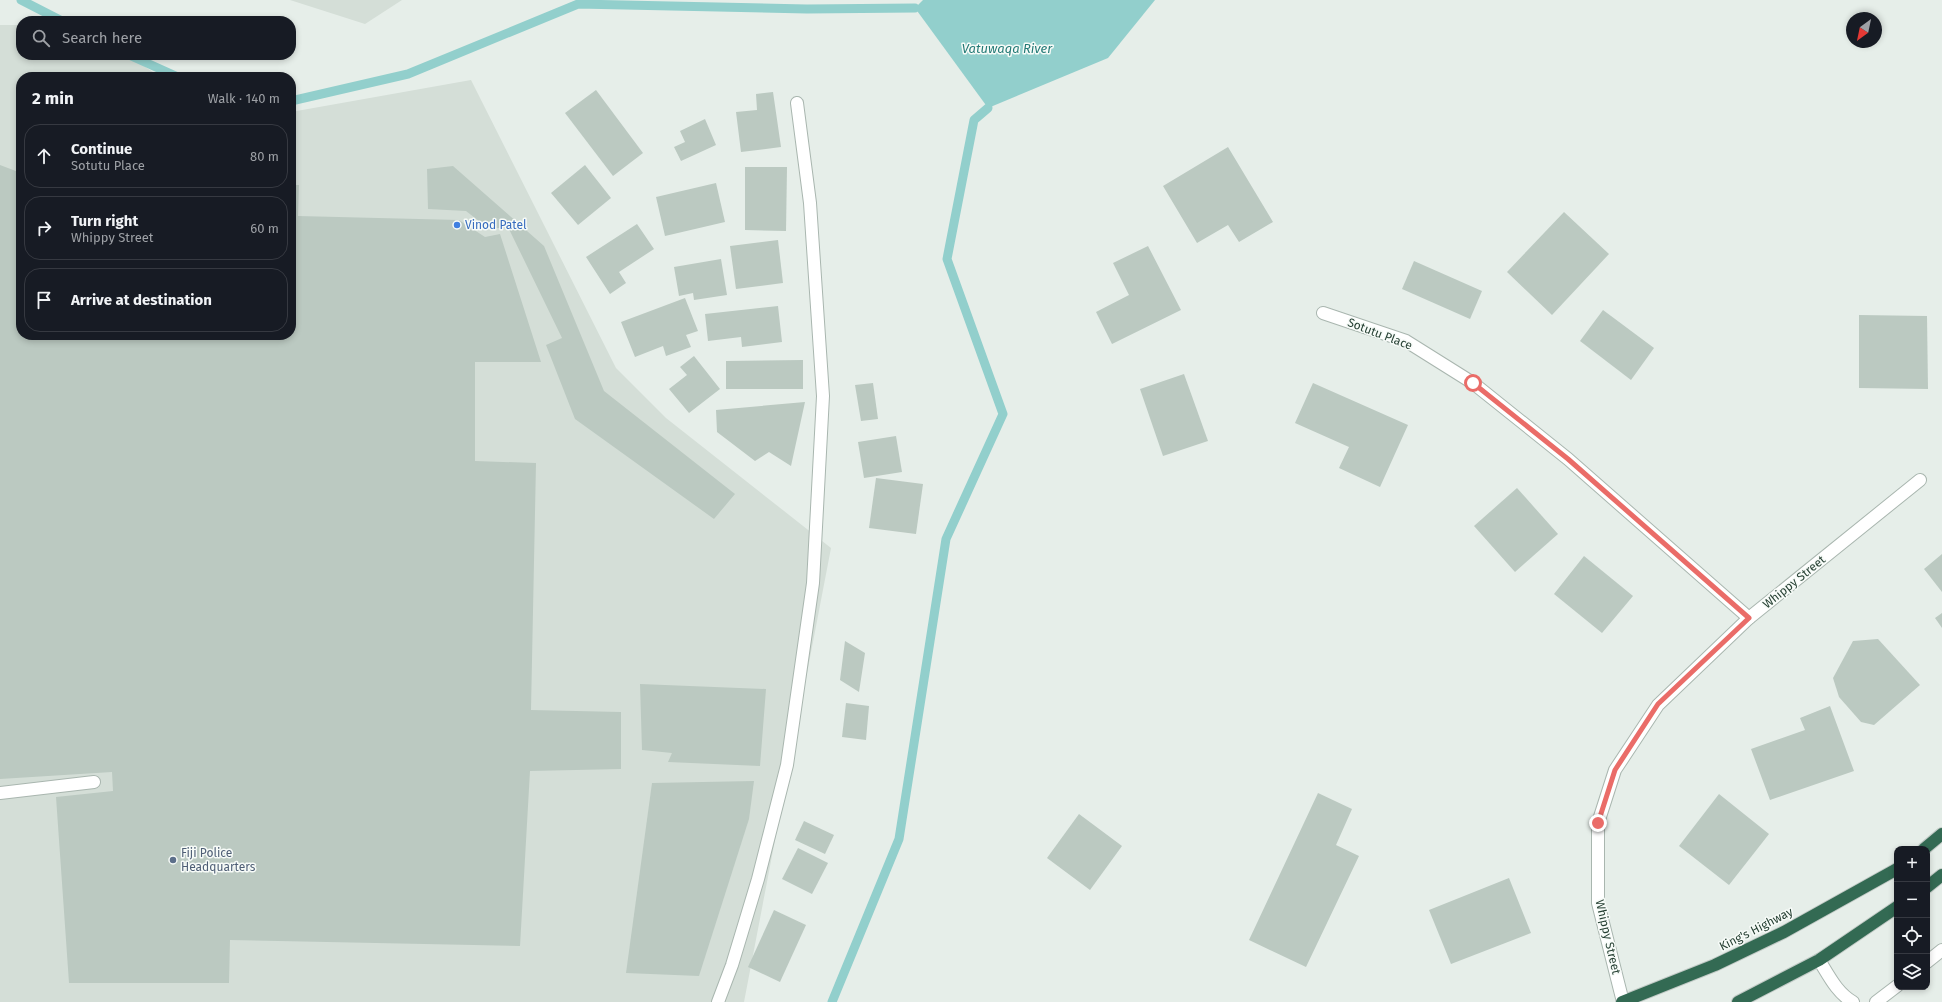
<!DOCTYPE html>
<meta charset="utf-8">
<style>
body{margin:0;font-family:"Fira Sans",sans-serif;background:#20242c;color:#f1f3f6}
.controls{position:absolute;right:12px;bottom:12px;display:grid;overflow:hidden;border-radius:8px;box-shadow:0 2px 6px #0003}
.controls button{width:36px;height:36px;display:grid;place-items:center;padding:0;border:0;border-bottom:1px solid #363941;background:#171b24;color:#f1f3f6;font:20px sans-serif}
.compass{position:absolute;left:1846px;top:12px;width:36px;height:36px;border-radius:50%;background:#171b24;box-shadow:0 2px 6px #0003;rotate:213deg}
.stop{position:absolute;width:12px;height:12px;margin:-9px;border:3px solid #ea6c68;border-radius:50%;background:#fff}
.stop.end{background:#ea6c68;border-color:#fff;box-shadow:0 1px 4px #0008}
.list{margin:0;padding:0;list-style:none}
h2{display:flex;justify-content:space-between;align-items:center;height:52px;margin:0;padding:0 16px;font-size:17px}
h2 small{font-size:13px;font-weight:400;color:#9ea1a6}
.list li{display:grid;grid-template-columns:26px 1fr auto;gap:12px;align-items:center;box-sizing:border-box;height:64px;margin:0 8px 8px;padding:0 8px;border:1px solid #363941;border-radius:16px}
.list b{display:block;font-size:15px;white-space:nowrap}
.list p{margin:0;font-size:13px;white-space:nowrap;color:#9ea1a6}
.list em{font-size:13px;font-style:normal;color:#9ea1a6}
.icon{flex:none;width:22px;height:22px;fill:none;stroke:currentColor;stroke-width:2;stroke-linecap:round;stroke-linejoin:round}
.map{position:relative;flex:none;width:1942px;height:1002px;overflow:hidden}
.search{position:absolute;background:#171b24;box-shadow:0 2px 6px #0003;left:16px;top:16px;width:280px;height:44px;display:flex;align-items:center;gap:10px;box-sizing:border-box;padding:0 14px;border-radius:16px;color:#9ea1a6;font-size:15px}
.panel{position:absolute;background:#171b24;box-shadow:0 2px 6px #0003;left:16px;top:72px;width:280px;height:268px;border-radius:16px}
.map>svg:first-child{display:block}
.built{fill:#d4ded7}
.water{fill:#92cfcc}
.lines{fill:none;stroke-linecap:round;stroke-linejoin:round}
.stream{stroke:#92cfcc;stroke-width:9}
.building{fill:#bbc9c1}
.lane-casing{stroke:#a9b6af;stroke-width:14}
.street-casing{stroke:#a9b6af;stroke-width:14}
.highway-casing{stroke:#c2cac6;stroke-width:14}
.lane{stroke:#fff;stroke-width:12}
.street{stroke:#fff;stroke-width:12}
.highway{stroke:#336a53;stroke-width:12}
.route{stroke:#ea6c68;stroke-width:5}
.shop-dot{fill:#3f7fe0;stroke:#f7fbf8;stroke-width:1.5}
.service-dot{fill:#5c6f8a;stroke:#f7fbf8;stroke-width:1.5}
.labels{text-anchor:middle;stroke-width:3;stroke-linejoin:round;paint-order:stroke}
.shop-label{font-size:12px;fill:#366cbe;stroke:#f7fbf8;text-anchor:start}
.street-label{font-size:12px;fill:#264033;stroke:#f7fbf8}
.service-label{font-size:12px;fill:#4e5e75;stroke:#f7fbf8;text-anchor:start}
.water-label{font-size:13px;font-style:italic;fill:#227975;stroke:#f7fbf8}
</style>
<div class="map">
<svg width="1942" height="1002" viewBox="0 0 1942 1002">
<rect width="100%" height="100%" fill="#e6eee9"/>
<g class="built">
<polygon points="290,0 402,0 365,24"/>
<polygon points="0,25 21,25 21,55 128,55 160,77 21,77 21,335 291,335 291,112 471,80 616,368 666,418 831,548 744,1002 0,1002"/>
</g>
<polygon class="water" points="923,0 1155,0 1108,58 988,108 915,8"/>
<g class="lines">
<g class="stream">
<polyline points="21,0 62,21"/>
<polyline points="129,55 178,77"/>
<polyline points="291,101 408,74 578,4 807,9 915,8"/>
<polyline points="832,1002 899,839 946,539 1003,414 947,259 974,120 988,108"/>
</g>
</g>
<g class="building">
<polygon points="596,90 643,153 613,176 565,113"/>
<polygon points="773,92 781,147 741,152 736,112 757,110 756,94"/>
<polygon points="705,119 716,145 681,161 674,147 685,142 680,131"/>
<polygon points="1228,147 1273,222 1239,242 1228,225 1197,243 1163,186"/>
<polygon points="0,165 21,173 21,335 291,335 291,185 299,185 298,216 459,220 485,237 500,234 541,362 475,362 475,461 536,463 531,710 621,712 621,769 530,771 520,946 230,940 229,983 69,983 56,797 113,791 112,772 0,779"/>
<polygon points="585,165 611,198 578,225 551,193"/>
<polygon points="453,166 544,246 604,391 735,494 714,519 575,419 546,345 562,338 508,227 489,229 466,211 428,209 427,169"/>
<polygon points="745,167 787,167 786,231 745,230"/>
<polygon points="716,183 725,222 665,236 656,197"/>
<polygon points="1564,212 1609,254 1552,315 1507,272"/>
<polygon points="637,224 654,249 619,272 626,283 610,294 586,257"/>
<polygon points="778,240 783,283 736,289 730,246"/>
<polygon points="1148,246 1181,310 1112,344 1096,312 1129,295 1113,263"/>
<polygon points="721,259 727,295 694,300 693,293 679,296 674,267"/>
<polygon points="1414,261 1482,291 1470,319 1402,289"/>
<polygon points="685,298 698,331 686,335 691,347 666,356 663,346 635,357 621,322"/>
<polygon points="778,306 782,342 742,347 741,337 708,341 705,314"/>
<polygon points="1603,310 1654,348 1631,380 1580,341"/>
<polygon points="1859,315 1927,316 1928,389 1859,388"/>
<polygon points="694,356 720,389 689,413 669,389 687,375 680,367"/>
<polygon points="803,360 803,389 726,389 726,361"/>
<polygon points="1184,374 1208,441 1163,456 1140,389"/>
<polygon points="873,383 878,419 861,421 855,385"/>
<polygon points="1313,383 1408,425 1380,487 1339,468 1349,447 1295,423"/>
<polygon points="805,402 791,466 769,452 755,461 717,432 716,410"/>
<polygon points="896,436 902,472 864,478 858,442"/>
<polygon points="876,478 923,484 916,534 869,528"/>
<polygon points="1517,488 1558,534 1515,572 1474,526"/>
<polygon points="1942,554 1942,592 1924,569"/>
<polygon points="1584,556 1633,596 1602,633 1554,594"/>
<polygon points="1942,613 1942,628 1935,618"/>
<polygon points="1878,639 1920,685 1874,725 1861,722 1839,697 1833,678 1853,641"/>
<polygon points="845,641 865,653 859,692 840,680"/>
<polygon points="640,684 766,689 760,766 668,762 672,753 642,750"/>
<polygon points="846,703 869,706 866,740 842,737"/>
<polygon points="1830,706 1854,771 1770,800 1751,749 1805,730 1800,718"/>
<polygon points="754,781 749,819 699,976 626,973 652,783"/>
<polygon points="1318,793 1352,809 1336,845 1359,856 1306,967 1249,940"/>
<polygon points="1719,794 1769,834 1729,885 1679,846"/>
<polygon points="1079,814 1122,846 1090,890 1047,858"/>
<polygon points="804,821 834,835 825,854 795,840"/>
<polygon points="798,848 828,863 812,894 782,879"/>
<polygon points="1509,878 1531,933 1451,964 1429,910"/>
<polygon points="774,910 806,925 780,982 748,967"/>
</g>
<g class="lines">
<g class="lane-casing">
<polyline id="lane" points="0,793 94,782"/>
</g>
<g class="street-casing">
<g id="street">
<polyline points="1323,313 1406,341 1473,383 1568,459 1749,618"/>
<path d="M1819 960C1829 976 1837 993 1853 1002"/>
<polyline points="1927,962 1942,950"/>
<polyline points="718,1002 732,965 758,879 787,765 813,583 823,396 810,203 797,103"/>
<polyline points="1623,1002 1598,903 1598,823 1615,770 1658,705 1749,618 1920,480"/>
<polyline points="1876,1002 1897,986"/>
</g>
</g>
<g class="highway-casing">
<g id="highway">
<polyline points="1924,849 1942,834"/>
<polyline points="1927,887 1942,875"/>
<polyline points="1622,1002 1715,965 1784,932 1897,869"/>
<polyline points="1738,1002 1819,960 1897,907"/>
</g>
</g>
<use href="#lane" class="lane"/>
<use href="#street" class="street"/>
<use href="#highway" class="highway"/>
</g>
<g class="lines">
<polyline class="route" points="1473,383 1568,459 1749,618 1658,704 1615,770 1598,823"/>
</g>
<circle class="shop-dot" cx="457" cy="225" r="4"/>
<circle class="service-dot" cx="173" cy="860" r="4"/>
<g class="labels">
<g class="shop-label">
<text x="465" y="229">Vinod Patel</text>
</g>
<g class="street-label">
<text transform="translate(1380 334) rotate(21)" y="4">Sotutu Place</text>
<text transform="translate(1794 582) rotate(-39)" y="4">Whippy Street</text>
<text transform="translate(1756 929) rotate(-27)" y="4">King's Highway</text>
<text transform="translate(1608 937) rotate(77)" y="4">Whippy Street</text>
</g>
<g class="service-label">
<text x="181" y="857">Fiji Police<tspan x="181" dy="14">Headquarters</tspan></text>
</g>
<g class="water-label">
<text x="1007" y="53">Vatuwaqa River</text>
</g>
</g>
</svg>
<div class="controls">
<button>+</button>
<button>−</button>
<button><svg class="icon" aria-label="locate" viewBox="0 0 24 24"><circle cx="12" cy="12" r="6"/><path d="M12 2v4M12 18v4M2 12h4M18 12h4"/></svg></button>
<button><svg class="icon" aria-label="layers" viewBox="0 0 24 24"><path d="M12 4l9 5-9 5-9-5zM3 14l9 5 9-5"/></svg></button>
</div>
<svg class="compass" viewBox="-18 -18 36 36"><path d="M0-13l5 13h-10z" fill="#e53935"/><path d="M0 13l5-13h-10z" fill="#9ea1a6"/></svg>
<div class="stop" style="left:1473px;top:383px"></div>
<div class="stop end" style="left:1598px;top:823px"></div>
<div class="search"><svg class="icon" aria-label="search" viewBox="0 0 24 24"><circle cx="10" cy="10" r="6"/><path d="M15 15l6 6"/></svg>Search here</div>
<section class="panel">
<h2>2 min<small>Walk · 140 m</small></h2>
<ul class="list">
<li><svg class="icon" aria-label="ahead" viewBox="0 0 24 24"><path d="M12 20V5M6 11l6-6 6 6"/></svg><div><b>Continue</b><p>Sotutu Place</p></div><em>80 m</em></li>
<li><svg class="icon" aria-label="right" viewBox="0 0 24 24"><path d="M7 20v-9h11M14 6l5 5-5 5"/></svg><div><b>Turn right</b><p>Whippy Street</p></div><em>60 m</em></li>
<li><svg class="icon" aria-label="arrive" viewBox="0 0 24 24"><path d="M6 21V4h12l-3 4 3 4H6"/></svg><div><b>Arrive at destination</b></div></li>
</ul>
</section>
</div>
